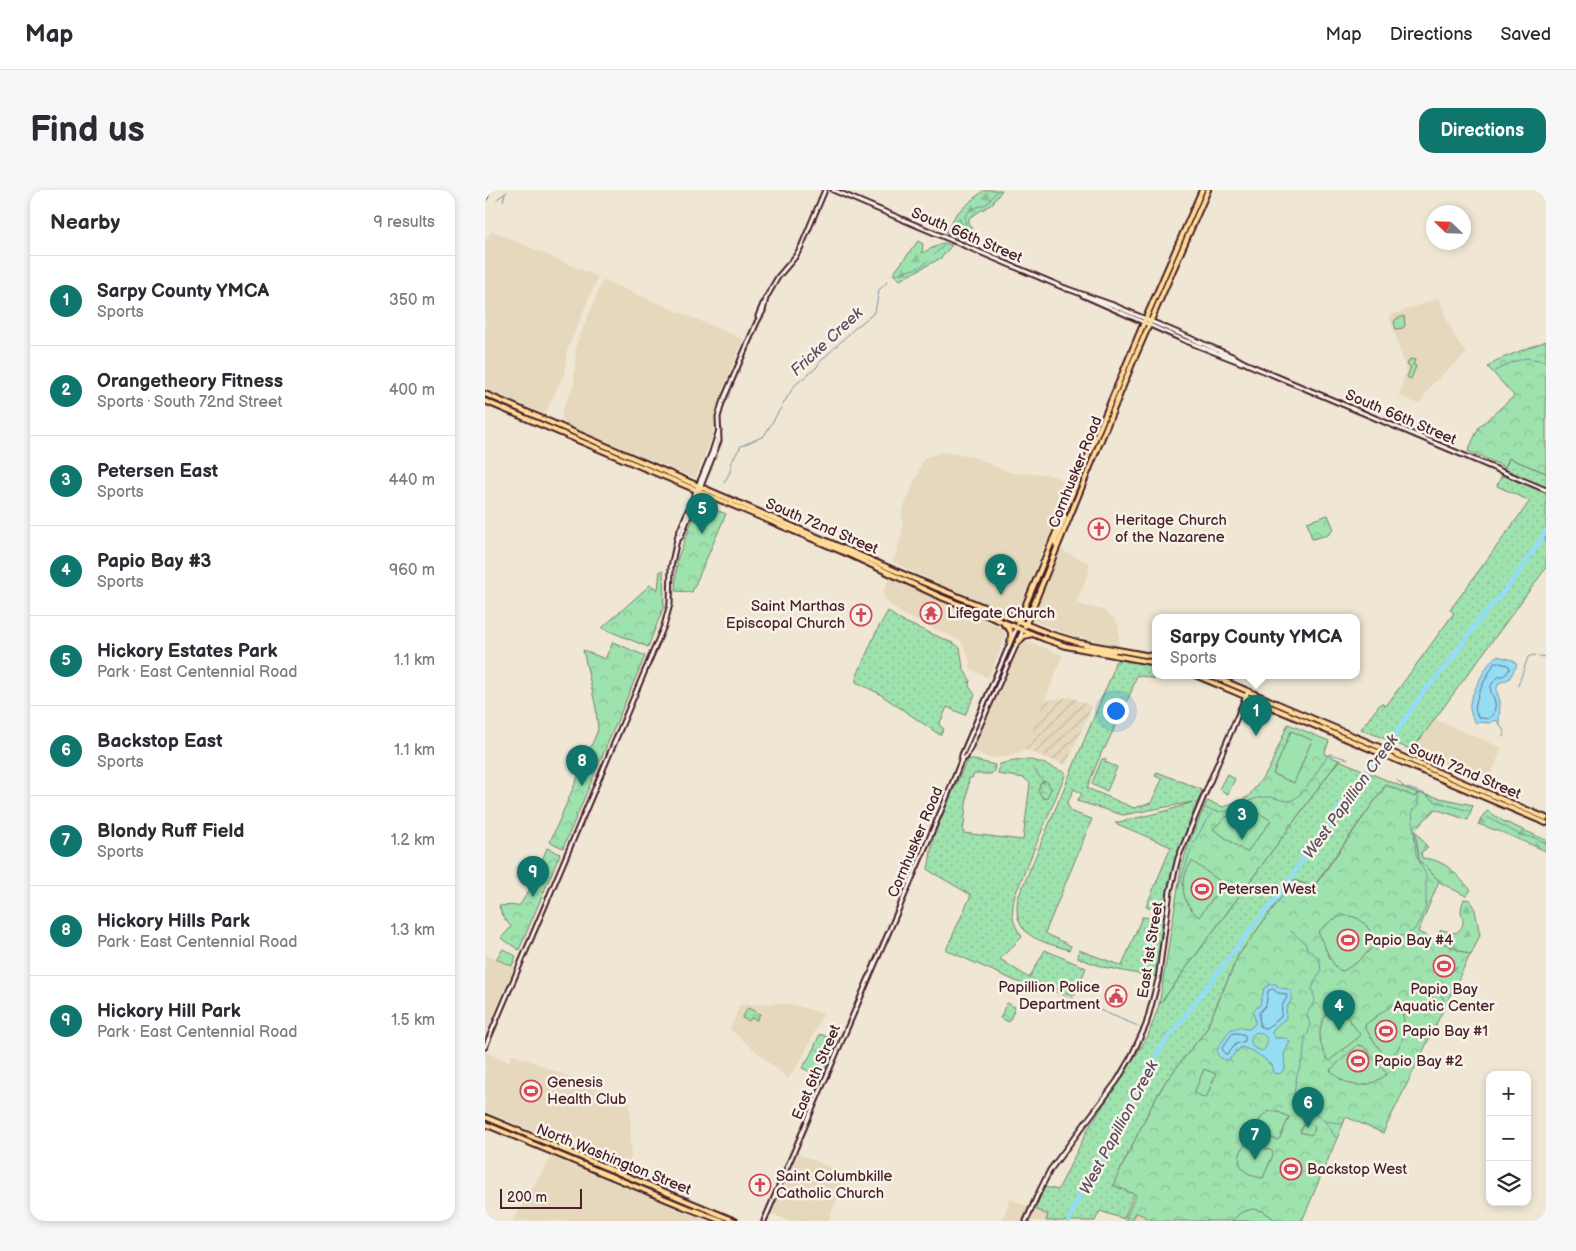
<!DOCTYPE html>
<meta charset="utf-8">
<style>
body{margin:0;font-family:"Balsamiq Sans",sans-serif;background:#f7f7f7;color:#2b2b33}
.controls{position:absolute;right:15px;bottom:15px;display:grid;overflow:hidden;border-radius:10px;box-shadow:0 2px 8px #0003}
.controls button{width:45px;height:45px;display:grid;place-items:center;padding:0;border:0;border-bottom:1px solid #e1e1e2;background:#fff;color:#2b2b33;font:25px sans-serif}
.compass{position:absolute;left:941px;top:15px;width:45px;height:45px;border-radius:50%;background:#fff;box-shadow:0 2px 8px #0003;rotate:293deg}
.scale{position:absolute;left:15px;bottom:12px;width:82px;box-sizing:border-box;padding-left:5px;border:2px solid #4a1f2b;border-top:0;font-size:14px;line-height:18px;white-space:nowrap;color:#4a1f2b;-webkit-text-stroke:4px #f7f3e8;paint-order:stroke}
.you{position:absolute;left:630px;top:520px;width:18px;height:18px;margin:-12px;border:4px solid #fff;border-radius:50%;background:#1a73e8;box-shadow:0 0 0 8px #1a73e833}
.badge{display:grid;place-items:center;width:32px;height:32px;border-radius:50%;background:#0f766e;color:#fff;font-size:16px;font-weight:700}
.pin{position:absolute;translate:-50% -41px;filter:drop-shadow(0 1px 2px #0008)}
.pin::after{content:'';position:absolute;top:26px;width:18px;height:15px;background:inherit;clip-path:polygon(0 0,100% 0,50% 100%)}
.popup{position:absolute;left:667px;top:424px;width:208px;height:65px;box-sizing:border-box;display:grid;place-content:center;border-radius:10px;background:#fff;filter:drop-shadow(0 1px 4px #0005);font-size:16px;white-space:nowrap;color:#7c7c81}
.popup b{font-size:19px;color:#2b2b33}
.popup::after{content:'';position:absolute;left:50%;top:100%;margin-left:-10px;border:10px solid transparent;border-top-color:#fff}
.list{margin:0;padding:0;list-style:none}
h2{display:flex;justify-content:space-between;align-items:center;height:65px;margin:0;padding:0 20px;font-size:21px}
h2 small{font-size:16px;font-weight:400;color:#7c7c81}
.list li{display:grid;grid-template-columns:32px 1fr auto;gap:15px;align-items:center;box-sizing:border-box;height:90px;padding:0 20px;border-top:1px solid #e1e1e2}
.list b{display:block;font-size:19px;white-space:nowrap}
.list p{margin:0;font-size:16px;white-space:nowrap;color:#7c7c81}
.list em{font-size:16px;font-style:normal;color:#7c7c81}
.icon{flex:none;width:28px;height:28px;fill:none;stroke:currentColor;stroke-width:2;stroke-linecap:round;stroke-linejoin:round}
.map{position:relative;flex:none;width:1061px;height:1031px;overflow:hidden;border-radius:15px}
header{display:flex;align-items:center;gap:30px;box-sizing:border-box;height:70px;padding:0 25px;background:#fff;border-bottom:1px solid #e1e1e2}
header strong{font-size:24px}
nav{display:flex;gap:28px;margin-inline-start:auto;font-size:18px}
.intro{display:flex;align-items:center;justify-content:space-between;box-sizing:border-box;height:120px;padding:0 30px}
h1{margin:0;font-size:35px}
.button{padding:12px 22px;border-radius:15px;background:#0f766e;color:#fff;font-size:18px;font-weight:700}
main{display:flex;gap:30px;padding:0 30px}
aside{flex:1;background:#fff;border-radius:15px;box-shadow:0 2px 8px #0003}
.map>svg:first-child{display:block}
.built{fill:#e5d8bc}
.industrial{fill:url(#industrial-furrows)}
.grass{fill:url(#grass-dots);stroke:#74806c}
.forest{fill:url(#forest-firs);stroke:#74806c}
.wetland{fill:url(#wetland-marsh);stroke:#74806c}
.park{fill:url(#park-crowns);stroke:#74806c}
.garden{fill:#9ee2ae;stroke:#74806c}
.water{fill:#94ddf5;stroke:#7691a4;fill-rule:evenodd}
.lines{fill:none;stroke-linecap:round;stroke-linejoin:round}
.shore{stroke:#686b7c;stroke-width:1}
.stream{stroke:#7691a4;stroke-width:1}
.river{stroke:#94ddf5;stroke-width:5}
.tertiary-casing{stroke:#4a1f2b;stroke-width:7}
.secondary-casing{stroke:#4a1f2b;stroke-width:7}
.primary-casing{stroke:#4a1f2b;stroke-width:8}
.tertiary{stroke:#f7f3e8;stroke-width:3}
.secondary{stroke:#f7f3e8;stroke-width:3}
.primary{stroke:#ffdd96;stroke-width:4}
.labels{text-anchor:middle;stroke-width:5;stroke-linejoin:round;paint-order:stroke}
.street-label{font-size:15px;fill:#4a1f2b;stroke:#f7f3e8}
.poi-label{font-size:15px;fill:#4a1f2b;stroke:#f7f3e8;text-anchor:start}
.water-label{font-size:16px;font-style:italic;fill:#5c4e5e;stroke:#f7f3e8}
</style>
<header>
<strong>Map</strong>
<nav><a>Map</a><a>Directions</a><a>Saved</a></nav>
</header>
<div class="intro"><h1>Find us</h1><a class="button">Directions</a></div>
<main>
<aside>
<h2>Nearby<small>9 results</small></h2>
<ul class="list">
<li><span class="badge">1</span><div><b>Sarpy County YMCA</b><p>Sports</p></div><em>350 m</em></li>
<li><span class="badge">2</span><div><b>Orangetheory Fitness</b><p>Sports · South 72nd Street</p></div><em>400 m</em></li>
<li><span class="badge">3</span><div><b>Petersen East</b><p>Sports</p></div><em>440 m</em></li>
<li><span class="badge">4</span><div><b>Papio Bay #3</b><p>Sports</p></div><em>960 m</em></li>
<li><span class="badge">5</span><div><b>Hickory Estates Park</b><p>Park · East Centennial Road</p></div><em>1.1 km</em></li>
<li><span class="badge">6</span><div><b>Backstop East</b><p>Sports</p></div><em>1.1 km</em></li>
<li><span class="badge">7</span><div><b>Blondy Ruff Field</b><p>Sports</p></div><em>1.2 km</em></li>
<li><span class="badge">8</span><div><b>Hickory Hills Park</b><p>Park · East Centennial Road</p></div><em>1.3 km</em></li>
<li><span class="badge">9</span><div><b>Hickory Hill Park</b><p>Park · East Centennial Road</p></div><em>1.5 km</em></li>
</ul>
</aside>
<div class="map">
<svg width="1061" height="1031" viewBox="0 0 1061 1031">
<defs>
<pattern id="industrial-furrows" width="10" height="10" patternUnits="userSpaceOnUse" patternTransform="scale(1.25)"><rect width="10" height="10" fill="#e5d8bc"/><path d="M-1 1l2-2M0 10L10 0M9 11l2-2" fill="none" stroke="#c6b9a2"/></pattern>
<pattern id="grass-dots" width="8" height="8" patternUnits="userSpaceOnUse" patternTransform="scale(1.25)"><rect width="8" height="8" fill="#9ee2ae"/><path d="M2 2h.1M6 6h.1" fill="none" stroke="#8ac196" stroke-width="1.8" stroke-linecap="round"/></pattern>
<pattern id="forest-firs" width="22" height="20" patternUnits="userSpaceOnUse" patternTransform="scale(1.25)"><rect width="22" height="20" fill="#9ee2ae"/><path d="M5 1l3.5 6h-7zM16 11l3.5 6h-7z" fill="#8ac196"/></pattern>
<pattern id="wetland-marsh" width="20" height="14" patternUnits="userSpaceOnUse" patternTransform="scale(1.25)"><rect width="20" height="14" fill="#9ee2ae"/><path d="M1 5h8M5 5V1M11 12h8M15 12V8" fill="none" stroke="#8ac196"/></pattern>
<pattern id="park-crowns" width="20" height="18" patternUnits="userSpaceOnUse" patternTransform="scale(1.25)"><rect width="20" height="18" fill="#9ee2ae"/><path d="M2 6a3 3 0 1 1 6 0M12 15a3 3 0 1 1 6 0" fill="none" stroke="#8ac196"/></pattern>
</defs>
<rect width="100%" height="100%" fill="#efe7d4"/>
<filter id="ink" filterUnits="userSpaceOnUse"><feTurbulence type="fractalNoise" baseFrequency=".02" numOctaves="2"/><feDisplacementMap in="SourceGraphic" scale="10" xChannelSelector="R" yChannelSelector="G"/><feConvolveMatrix kernelMatrix="1 2 1 2 8 2 1 2 1" color-interpolation-filters="sRGB"/></filter>
<g filter="url(#ink)">
<g class="built">
<polygon points="7,41 113,87 82,160 79,184 60,224 0,200 0,51"/>
<polygon points="118,90 258,149 234,208 228,244 210,288 83,235 76,230 78,219 89,194 91,155"/>
<polygon points="954,108 961,128 971,149 982,163 948,193 934,214 914,206 921,180 904,126"/>
<polygon points="457,262 489,267 526,283 563,284 587,294 532,422 528,424 454,394 408,372 417,344 418,333 416,324 439,268"/>
<polygon points="576,360 604,373 604,382 591,414 618,420 629,428 634,437 634,456 585,445 546,430"/>
<polygon points="404,388 520,439 520,449 503,488 486,479 483,465 476,451 417,424 401,411 398,403"/>
<polygon points="539,450 578,465 540,560 522,567 503,568 486,560 511,501"/>
<polygon points="949,529 1017,558 1003,592 927,560"/>
<polygon points="0,765 29,777 0,845"/>
<polygon points="291,813 310,815 338,824 319,865 303,889 245,839 255,815"/>
<polygon points="0,862 24,872 27,864 145,911 146,965 143,982 0,921"/>
<polygon points="312,963 362,985 343,1031 304,1031 285,1023"/>
<polygon points="66,967 221,1031 28,1031"/>
<polygon points="525,1009 563,1025 561,1031 517,1031"/>
</g>
<g class="industrial">
<polygon points="585,507 607,516 581,575 540,560 559,511"/>
<polygon points="649,1022 670,1031 646,1031"/>
</g>
<g class="grass">
<polygon points="1024,268 1061,283 1061,378 927,560 876,539 896,513 901,516 969,423 965,420 1045,311 1012,296"/>
<polygon points="403,421 415,430 470,454 475,458 478,478 485,490 484,496 490,505 480,525 462,517 454,535 459,539 455,545 393,503 371,492 371,488 391,442"/>
<path d="M635 470 671 476V485H678L676 490 652 485 646 502 620 558 617 561 602 598 649 618 666 613 677 589 670 586 672 582 715 599 717 601C700 641 687 677 679 719L661 717 686 657 630 633 681 621 708 612 638 625 592 611 597 604 589 599 582 614 587 622 607 629 560 743 586 756 584 760C556 751 526 747 533 708L627 484 630 472Z"/>
<path d="M485 569 510 575 509 581 506 584H489L487 588H484L478 643 538 650 545 593 539 588 513 584 515 574C548 566 550 570 581 583L530 705C526 724 526 730 537 747L515 769 544 788 560 760 601 778 589 806 548 790 544 797 461 760 486 705 443 680 449 644 481 572Z"/>
<polygon points="617,569 621,569 620,572 632,577 622,601 608,595 607,593"/>
<polygon points="854,570 932,603 930,608 901,595 828,697 809,690 753,766 721,840 681,891 668,913 628,995 649,1004 639,1029 615,1021 610,1031 561,1031 563,1025 550,1019 560,997 573,1000 603,939 663,846 674,815"/>
<polygon points="657,727 678,729 671,784 669,787 618,777 593,768 594,760 637,776"/>
</g>
<g class="forest">
<polygon points="499,0 517,0 507,14 485,27 483,33 488,40 487,46 480,51 461,43 471,24"/>
<polygon points="433,51 438,54 437,63 458,53 467,55 456,68 415,90 408,84"/>
<polygon points="1003,621 1018,631 1061,650 1061,661 1019,643 993,634 999,624"/>
<path d="M930 640 943 658 936 662 937 668C962 670 969 683 986 700L981 706 956 693 934 670Z"/>
<path d="M979 709 985 710 990 720 995 745 986 765 948 750 956 740 971 743C981 735 978 731 976 721 976 717 978 712 979 709Z"/>
</g>
<polygon class="wetland" points="560,591 563,593 566,599 561,609 558,608 553,600 556,593"/>
<g class="park">
<polygon points="1061,151 1061,283 1024,268 1020,277 983,261 994,237 1029,206 1003,177 1010,171"/>
<polygon points="925,169 930,170 928,175 931,176 926,189 922,187 926,177 922,175"/>
<polygon points="214,313 241,324 207,402 190,401 192,370"/>
<polygon points="843,325 849,339 843,345 827,349 822,332"/>
<polygon points="175,381 178,381 179,416 163,457 117,438 165,395 173,399"/>
<polygon points="128,452 160,466 78,658 65,652 113,540 111,518 98,460 120,469"/>
<polygon points="803,534 844,551 839,564 854,570 674,815 696,679 703,655 722,611 738,617 763,607 784,579"/>
<polygon points="901,595 930,607 932,603 988,615 983,630 950,619 930,640 934,670 954,691 933,742 985,765 898,943 861,927 817,1031 670,1031 650,1022 646,1031 640,1031 651,1005 628,995 668,913 681,891 721,840 753,766 809,690 829,697"/>
<polygon points="62,658 75,664 34,760 16,748 26,737 17,725 14,716 35,715 45,699"/>
<polygon points="18,759 31,766 27,776 11,769"/>
<polygon points="522,813 530,817 524,832 515,828"/>
<polygon points="263,818 275,824 272,830 266,828 264,831 257,828"/>
<polygon points="335,844 352,851 339,881 331,877 328,883 317,878 326,864"/>
</g>
<g class="garden">
<polygon points="919,126 920,136 918,138 911,139 909,132 911,129"/>
<polygon points="806,541 827,550 809,593 788,584"/>
<polygon points="742,584 750,589 743,604 734,599"/>
<path d="M755 621C767 620 776 623 786 631L762 662 759 661 728 639 741 627Z"/>
<path d="M707 671 736 692 737 696 714 727C695 712 694 691 707 671Z"/>
<path d="M856 726C877 724 884 737 891 754L871 773 858 781 853 780 845 768 833 742 847 730Z"/>
<polygon points="954,799 959,811 950,814 945,802"/>
<path d="M911 812C925 833 922 854 902 870L880 838 881 834Z"/>
<path d="M851 813 874 843 875 846 844 871C830 851 832 830 851 813Z"/>
<path d="M873 855 878 856 902 884C882 900 863 899 845 880Z"/>
<polygon points="719,879 731,884 721,908 709,903"/>
<path d="M791 921 804 927 795 948 792 950 771 941C774 929 778 920 791 921Z"/>
<polygon points="821,931 830,936 829,941 826,945 815,942"/>
<path d="M763 951 787 961 788 965 778 988C756 986 746 969 763 951Z"/>
<polygon points="802,972 811,975 810,986 798,983"/>
<polygon points="767,1019 778,1021 792,1031 747,1031 755,1023"/>
</g>
<g class="water">
<path d="M1012 466 1028 470 1032 475 1024 489 1014 493C1009 502 1014 504 1015 512 1015 520 1014 526 1014 534L1011 530 1005 533 990 532C987 529 984 519 985 513 987 504 1003 469 1012 466Z"/>
<polygon points="963,766 966,779 972,777 972,778 958,786 950,771"/>
<path d="M785 794H791L794 798 803 799C812 808 803 812 801 820 801 823 801 826 801 828L790 837 787 843 790 848H801L805 852 799 864 800 879 794 884 788 883 786 874H784C779 866 765 859 756 857L752 861 750 860V863L745 869 741 870C725 865 734 856 740 848 742 844 743 840 748 839 753 837 759 839 764 839 773 834 770 829 768 821L775 815 779 799ZM772 842C783 844 786 854 777 861L769 858 766 853V846Z"/>
</g>
<g class="lines">
<g class="shore">
<path d="M1010 472 1023 475 1025 478C1019 490 1016 483 1010 490 1000 501 1010 505 1010 513 1011 516 1009 520 1009 524L1003 529C1000 528 994 529 992 525 985 513 1004 483 1010 472Z"/>
<polygon points="788,799 793,803 801,804 802,807 797,816 796,827 781,839 775,836 774,823 781,815 783,801"/>
<polygon points="752,843 760,845 760,851 751,854 743,864 740,864 737,858 747,844"/>
</g>
<g class="stream">
<polyline points="12,9 22,2"/>
<polyline points="18,11 20,4"/>
<polyline points="476,44 481,40 480,26 486,19 502,14 513,0"/>
<polyline points="450,64 460,55"/>
<path d="M411 85C422 78 430 83 443 71"/>
<polyline points="1010,181 1025,173 1041,168 1061,171"/>
<polyline points="239,293 245,282 247,271 256,256 279,246 309,196 332,177 334,173 370,138 388,124 391,117 394,100 402,92"/>
<polyline points="1058,346 1060,349"/>
<polyline points="1033,496 1043,467 1048,465 1061,467"/>
<polyline points="1014,534 1019,541 1018,547"/>
<polyline points="891,573 895,577"/>
<polyline points="549,579 560,595"/>
<polyline points="879,580 883,582"/>
<polyline points="912,590 919,597 938,603 949,611 984,621"/>
<path d="M720 618C750 631 757 606 783 607 792 607 800 614 809 609 822 602 834 577 843 565L845 564 863 569"/>
<polyline points="1002,627 1035,645 1050,648 1061,653"/>
<polyline points="708,654 722,629 727,623"/>
<polyline points="693,699 706,659"/>
<polyline points="786,717 788,720"/>
<polyline points="806,741 820,753 823,760 834,768 836,780 827,798 830,810 822,824 825,835 823,844 820,847 818,869 812,885 808,910 822,921 832,924 840,931 851,948"/>
<polyline points="902,750 923,744 930,739 941,717 941,685 931,665 927,621 932,617 934,602"/>
<polyline points="552,794 653,836"/>
<polyline points="679,845 684,847"/>
<polyline points="841,931 858,934"/>
</g>
<polyline class="river" points="584,1031 589,1017 624,954 633,932 675,859 768,736 797,702 816,672 839,643 858,612 891,573 938,502 962,475 996,427 1017,404 1039,375 1061,341"/>
<g class="tertiary-casing">
<g id="tertiary">
<polyline points="348,0 582,99"/>
<polyline points="0,7 3,0"/>
<polyline points="580,98 628,115 749,167 762,174 1061,300"/>
<polyline points="597,105 701,151 757,173"/>
<polyline points="281,108 293,87 310,67 316,57 340,0"/>
<polyline points="273,126 278,114"/>
<polyline points="192,351 196,346 234,251 233,227 237,213 272,132 278,121 281,108"/>
<polyline points="0,857 179,436 185,414 186,377 193,345 227,262 234,240"/>
</g>
</g>
<g class="secondary-casing">
<g id="secondary">
<polyline points="476,571 481,567 538,440"/>
<polyline points="279,1031 459,614 476,571 477,565 532,437"/>
<polyline points="541,1031 552,1006 565,980 632,891 646,867 661,835 673,790 685,701 693,668 763,501"/>
</g>
</g>
<g class="primary-casing">
<g id="primary">
<polyline points="0,204 425,387 565,444 595,453 671,467"/>
<polyline points="0,211 361,363 456,407 560,449 581,456 671,473"/>
<polyline points="572,356 570,352 580,327"/>
<polyline points="524,426 532,425 536,420"/>
<polyline points="533,433 657,137 717,0"/>
<path d="M519 434C527 440 527 444 525 452"/>
<polyline points="540,436 647,174 723,0"/>
<polyline points="531,455 539,446 547,444"/>
<polyline points="599,458 629,461"/>
<polyline points="710,485 1061,633"/>
<polyline points="725,485 1061,628"/>
<polyline points="0,927 250,1031"/>
<polyline points="0,934 200,1017 238,1031"/>
</g>
</g>
<use href="#tertiary" class="tertiary"/>
<use href="#secondary" class="secondary"/>
<use href="#primary" class="primary"/>
</g>
</g>
<defs>
<g id="church-ring" transform="scale(1.125)"><circle r="9.5" fill="#f7f3e8" stroke="#d1495b" stroke-width="1.5"/><path d="M-1.2-6h2.4v3.5h3.3v2.4h-3.3V6h-2.4V-.1h-3.3v-2.4h3.3Z" fill="#d1495b"/></g>
<g id="temple-ring" transform="scale(1.125)"><circle r="9.5" fill="#f7f3e8" stroke="#d1495b" stroke-width="1.5"/><path d="M0-6L5-2H3V0L6.5 2.5H4V6H1.5V3h-3V6H-4V2.5H-6.5L-3 0V-2H-5Z" fill="#d1495b"/></g>
<g id="stadium-ring" transform="scale(1.125)"><circle r="9.5" fill="#f7f3e8" stroke="#d1495b" stroke-width="1.5"/><path d="M0-5a6.5 5 0 1 0 0 10a6.5 5 0 1 0 0-10ZM-3.5-1.8h7v3.6h-7Z" fill="#d1495b"/></g>
<g id="civic-ring" transform="scale(1.125)"><circle r="9.5" fill="#f7f3e8" stroke="#d1495b" stroke-width="1.5"/><path d="M-.6-6.5H3V-4.5H.6V-3L4-1V1h2V6H-6V1h2V-1L-.6-3ZM-1.2 2.5V6h2.4V2.5Z" fill="#d1495b"/></g>
</defs>
<g fill-rule="evenodd">
<use href="#church-ring" x="614" y="339"/>
<use href="#temple-ring" x="446" y="423"/>
<use href="#church-ring" x="376" y="425"/>
<use href="#stadium-ring" x="717" y="699"/>
<use href="#stadium-ring" x="863" y="750"/>
<use href="#stadium-ring" x="959" y="776"/>
<use href="#civic-ring" x="631" y="806"/>
<use href="#stadium-ring" x="901" y="841"/>
<use href="#stadium-ring" x="873" y="871"/>
<use href="#stadium-ring" x="46" y="901"/>
<use href="#stadium-ring" x="806" y="979"/>
<use href="#church-ring" x="275" y="995"/>
</g>
<g class="labels">
<g class="street-label">
<text transform="translate(482 45) rotate(23)" y="5">South 66th Street</text>
<text transform="translate(916 227) rotate(23)" y="5">South 66th Street</text>
<text transform="translate(590 282) rotate(-68)" y="5">Cornhusker Road</text>
<text transform="translate(337 336) rotate(23)" y="5">South 72nd Street</text>
<text transform="translate(980 581) rotate(23)" y="5">South 72nd Street</text>
<text transform="translate(430 652) rotate(-67)" y="5">Cornhusker Road</text>
<text transform="translate(665 760) rotate(-81)" y="5">East 1st Street</text>
<text transform="translate(331 882) rotate(-67)" y="5">East 6th Street</text>
<text transform="translate(129 969) rotate(22)" y="5">North Washington Street</text>
</g>
<g class="poi-label">
<text x="630" y="335">Heritage Church<tspan x="630" dy="17">of the Nazarene</tspan></text>
<text x="360" y="421" text-anchor="end">Saint Marthas<tspan x="360" dy="17">Episcopal Church</tspan></text>
<text x="462" y="428">Lifegate Church</text>
<text x="733" y="704">Petersen West</text>
<text x="879" y="755">Papio Bay #4</text>
<text x="615" y="802" text-anchor="end">Papillion Police<tspan x="615" dy="17">Department</tspan></text>
<text x="959" y="804" text-anchor="middle">Papio Bay<tspan x="959" dy="17">Aquatic Center</tspan></text>
<text x="917" y="846">Papio Bay #1</text>
<text x="889" y="876">Papio Bay #2</text>
<text x="62" y="897">Genesis<tspan x="62" dy="17">Health Club</tspan></text>
<text x="822" y="984">Backstop West</text>
<text x="291" y="991">Saint Columbkille<tspan x="291" dy="17">Catholic Church</tspan></text>
</g>
<g class="water-label">
<text transform="translate(341 151) rotate(-43)" y="6">Fricke Creek</text>
<text transform="translate(865 606) rotate(-54)" y="6">West Papillion Creek</text>
<text transform="translate(633 937) rotate(-62)" y="6">West Papillion Creek</text>
</g>
</g>
</svg>
<div class="controls">
<button>+</button>
<button>−</button>
<button><svg class="icon" aria-label="layers" viewBox="0 0 24 24"><path d="M12 4l9 5-9 5-9-5zM3 14l9 5 9-5"/></svg></button>
</div>
<svg class="compass" viewBox="-18 -18 36 36"><path d="M0-13l5 13h-10z" fill="#e53935"/><path d="M0 13l5-13h-10z" fill="#7c7c81"/></svg>
<div class="scale">200 m</div>
<div class="you"></div>
<div class="pin badge" style="left:771px;top:546px">1</div>
<div class="popup"><b>Sarpy County YMCA</b>Sports</div>
<div class="pin badge" style="left:516px;top:405px">2</div>
<div class="pin badge" style="left:757px;top:650px">3</div>
<div class="pin badge" style="left:854px;top:841px">4</div>
<div class="pin badge" style="left:217px;top:344px">5</div>
<div class="pin badge" style="left:823px;top:938px">6</div>
<div class="pin badge" style="left:770px;top:970px">7</div>
<div class="pin badge" style="left:97px;top:596px">8</div>
<div class="pin badge" style="left:48px;top:707px">9</div>
</div>
</main>
